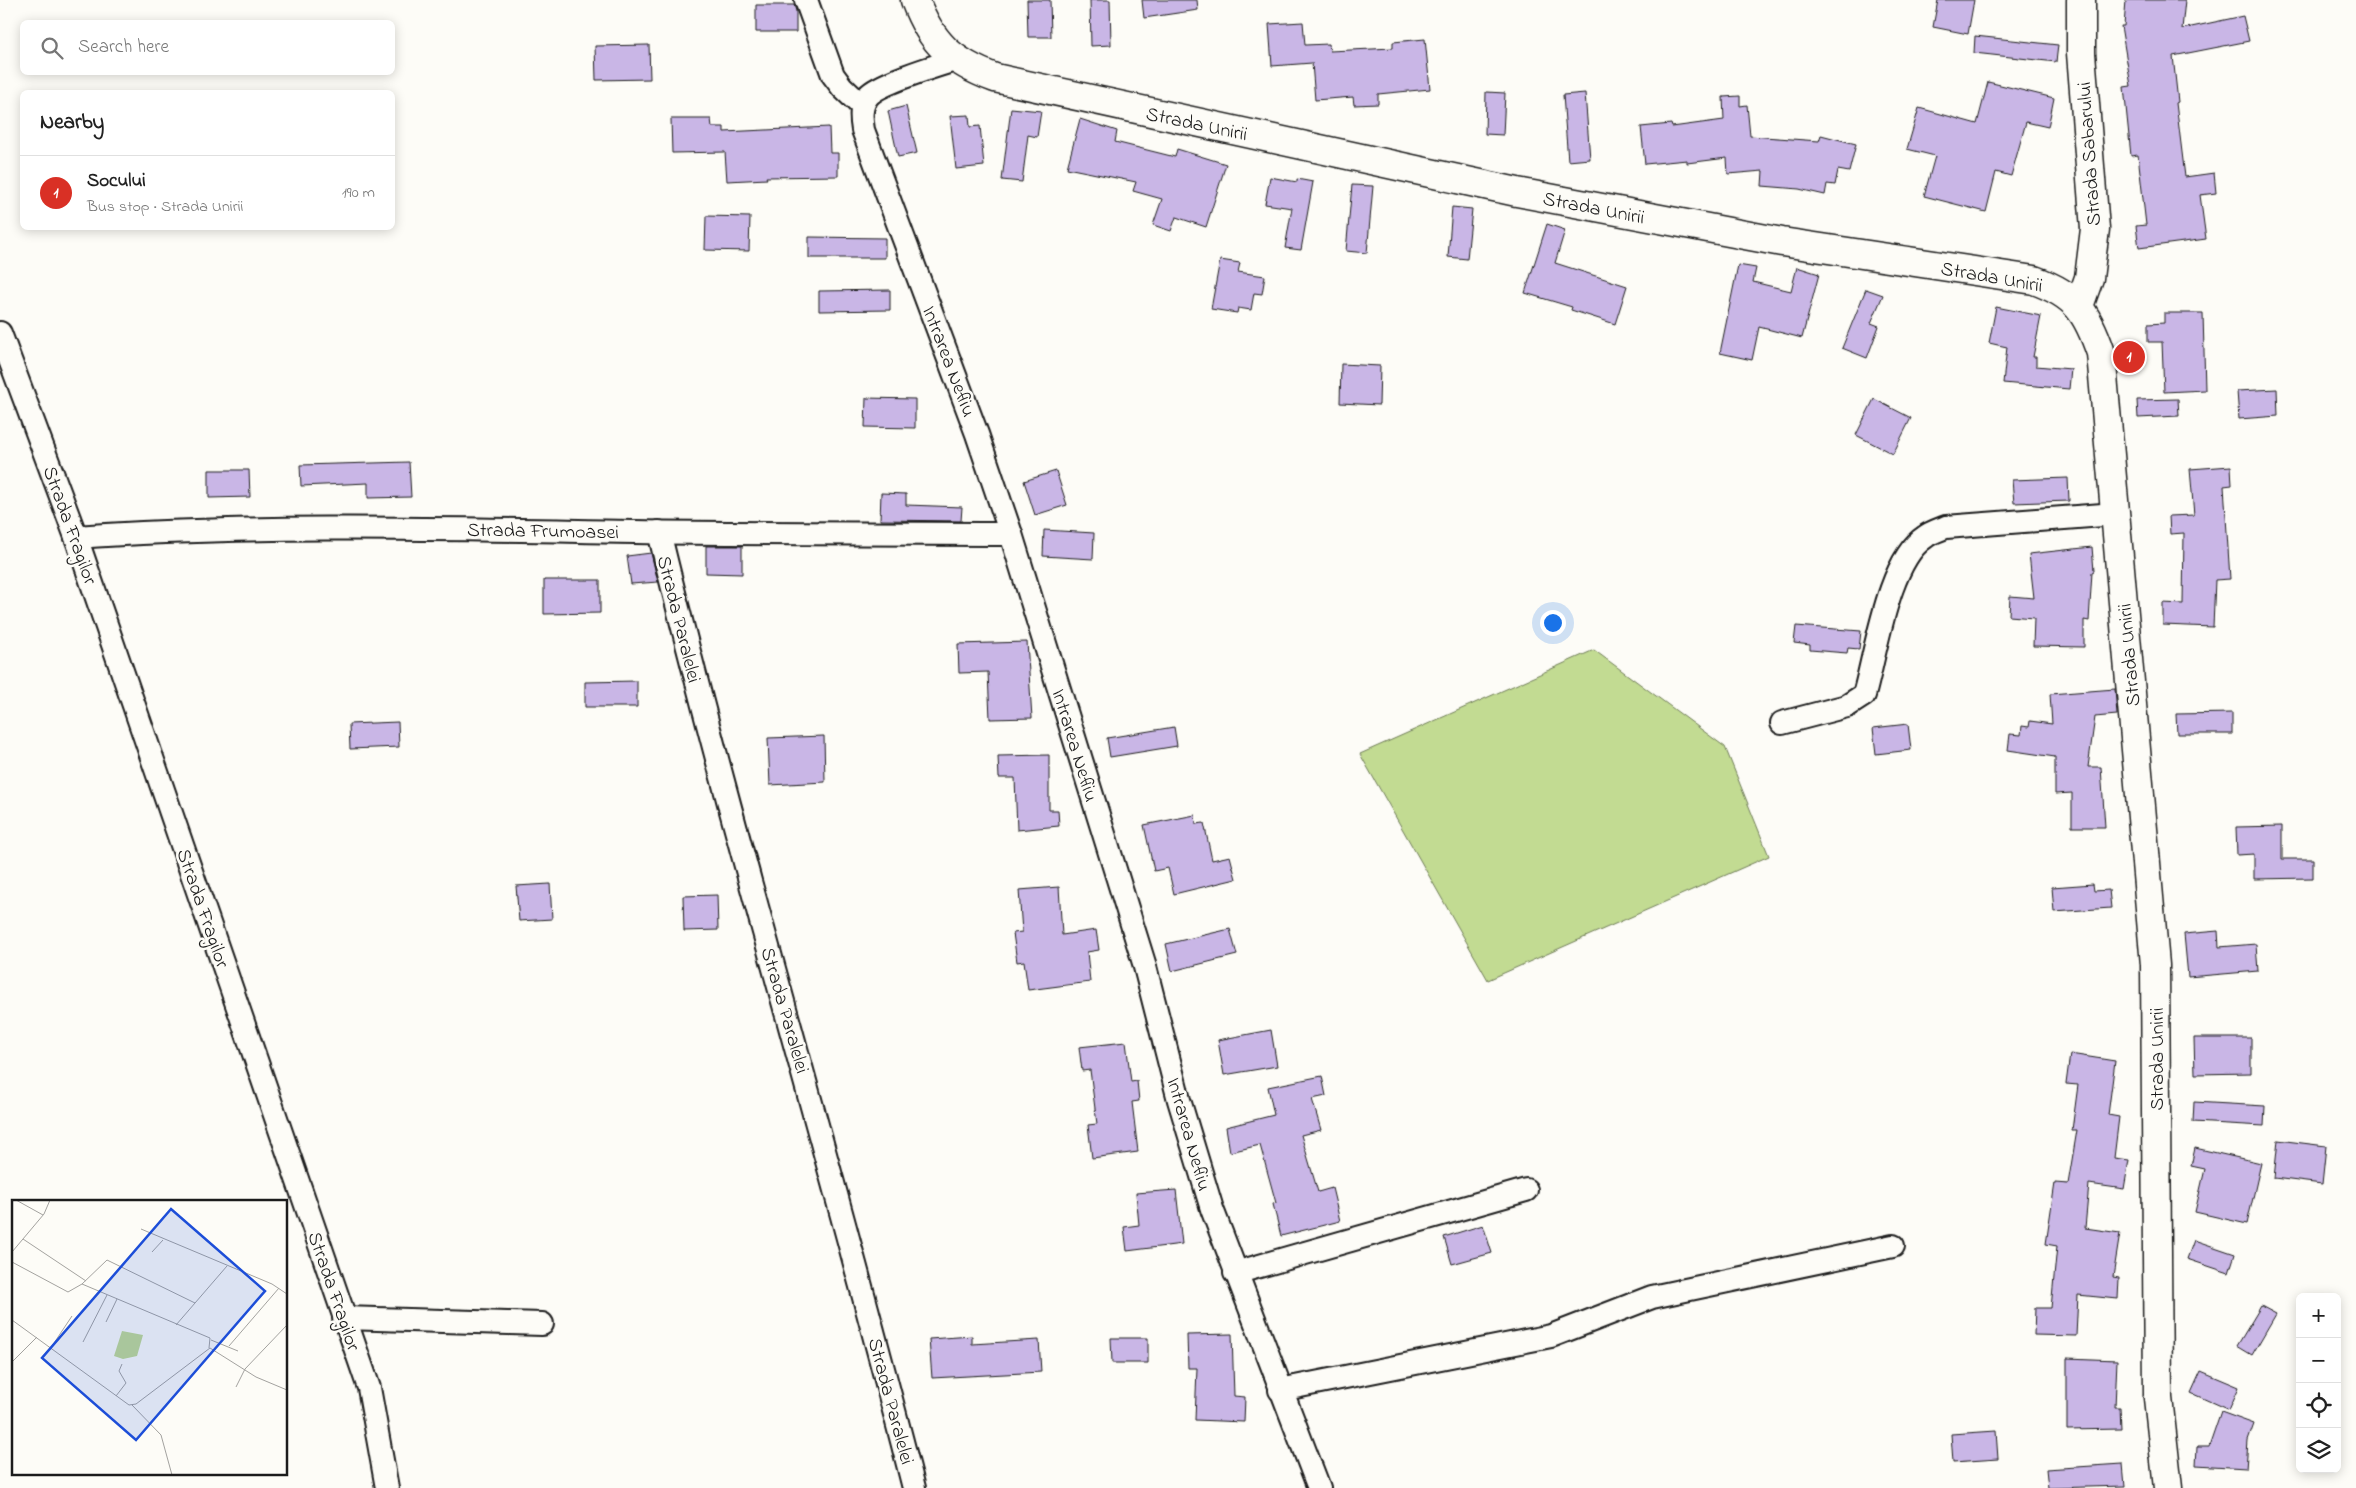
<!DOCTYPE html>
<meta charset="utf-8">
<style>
body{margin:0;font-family:"Indie Flower",sans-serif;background:#f2f2f2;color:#222}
.controls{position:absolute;right:15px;bottom:15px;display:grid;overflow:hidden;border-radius:8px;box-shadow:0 2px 12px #0003}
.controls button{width:45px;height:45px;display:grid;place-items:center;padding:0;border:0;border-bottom:1px solid #e0e0e0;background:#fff;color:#222;font:25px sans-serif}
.you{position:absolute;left:1552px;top:622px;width:18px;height:18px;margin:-12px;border:4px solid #fff;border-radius:50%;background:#1a73e8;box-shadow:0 0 0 8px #1a73e833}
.badge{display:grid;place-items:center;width:32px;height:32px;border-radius:50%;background:#d93025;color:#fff;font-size:16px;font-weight:700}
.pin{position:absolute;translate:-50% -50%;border:2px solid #fff;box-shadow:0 1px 5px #0006}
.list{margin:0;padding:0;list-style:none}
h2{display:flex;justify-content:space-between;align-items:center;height:65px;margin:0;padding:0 20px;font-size:21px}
h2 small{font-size:16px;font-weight:400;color:#767676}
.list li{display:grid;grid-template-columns:32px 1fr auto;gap:15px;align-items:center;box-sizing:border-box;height:75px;padding:0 20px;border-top:1px solid #e0e0e0}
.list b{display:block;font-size:19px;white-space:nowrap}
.list p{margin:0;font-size:16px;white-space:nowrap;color:#767676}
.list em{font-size:16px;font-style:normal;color:#767676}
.icon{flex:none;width:28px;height:28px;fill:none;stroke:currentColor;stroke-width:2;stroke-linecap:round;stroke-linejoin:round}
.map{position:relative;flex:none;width:2356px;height:1488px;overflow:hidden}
.search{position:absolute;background:#fff;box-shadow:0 2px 12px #0003;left:20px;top:20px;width:375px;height:55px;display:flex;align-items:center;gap:12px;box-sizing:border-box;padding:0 18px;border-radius:8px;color:#767676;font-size:19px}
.panel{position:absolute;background:#fff;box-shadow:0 2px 12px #0003;left:20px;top:90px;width:375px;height:140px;border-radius:8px}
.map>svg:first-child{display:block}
.green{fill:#c2db92;stroke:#6f7c57}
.building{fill:#c9b6e6;stroke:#1c1c1c}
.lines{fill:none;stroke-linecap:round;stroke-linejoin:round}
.street-casing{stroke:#1c1c1c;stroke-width:26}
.secondary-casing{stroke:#1c1c1c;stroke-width:31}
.street{stroke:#fdfcf7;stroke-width:22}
.secondary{stroke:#fdfcf7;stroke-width:28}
.labels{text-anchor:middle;stroke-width:5;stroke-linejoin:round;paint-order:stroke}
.street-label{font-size:20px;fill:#1c1c1c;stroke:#fdfcf7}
.inset-road{fill:none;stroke:#a3a29f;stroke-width:1}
.view{fill:#1d4ed8;fill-opacity:0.15;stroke:#1d4ed8;stroke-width:2.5}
.inset-edge{fill:none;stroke:#1c1c1c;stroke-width:2.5}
</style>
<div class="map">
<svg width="2356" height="1488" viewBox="0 0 2356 1488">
<rect width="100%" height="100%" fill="#fdfcf7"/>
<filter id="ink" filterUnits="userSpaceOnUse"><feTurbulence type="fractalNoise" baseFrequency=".02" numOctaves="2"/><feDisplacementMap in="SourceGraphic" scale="10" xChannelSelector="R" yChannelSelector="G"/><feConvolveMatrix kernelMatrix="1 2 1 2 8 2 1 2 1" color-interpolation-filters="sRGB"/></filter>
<g filter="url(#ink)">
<polygon class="green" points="1594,650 1725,747 1769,856 1488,980 1360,754"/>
<g class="building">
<polygon points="1027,0 1050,0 1051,37 1028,37"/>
<polygon points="1090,0 1110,0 1111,45 1091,46"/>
<polygon points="1142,0 1197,0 1198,10 1144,18"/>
<polygon points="1938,0 1974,0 1968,34 1933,27"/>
<polygon points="2126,0 2185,0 2182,29 2243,16 2249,41 2173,56 2178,102 2176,103 2185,177 2214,173 2216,193 2200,195 2206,239 2139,248 2136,226 2146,225 2138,155 2131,156 2124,87 2131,86 2121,26 2124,26"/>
<polygon points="756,5 794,5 796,11 796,32 756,32"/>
<polygon points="1303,22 1305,45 1329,44 1330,51 1393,48 1393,42 1425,39 1430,89 1378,94 1378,104 1354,105 1353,97 1315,100 1312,63 1272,66 1269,24"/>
<polygon points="1975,36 2058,45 2056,62 1974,53"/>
<polygon points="649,45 650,79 596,80 595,46"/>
<polygon points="1988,82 2054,98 2048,127 2026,122 2011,176 1996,172 1986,212 1924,196 1935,156 1907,149 1919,108 1977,124"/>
<polygon points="1486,92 1505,93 1503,135 1485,134"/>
<polygon points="1585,93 1590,159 1568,161 1563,95"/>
<polygon points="1740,96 1740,106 1747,105 1750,136 1819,141 1821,135 1856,144 1849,172 1838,170 1835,185 1827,184 1825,195 1799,189 1762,186 1763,171 1728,174 1727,158 1687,163 1687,160 1645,164 1641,127 1671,124 1672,127 1724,120 1723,97"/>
<polygon points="906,106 917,153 898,157 888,111"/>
<polygon points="1011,108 1041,111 1037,137 1028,135 1022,182 1002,180"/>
<polygon points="969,115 970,127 980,126 984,166 956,169 950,116"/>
<polygon points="671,119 711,119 712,127 724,127 724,132 829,127 830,153 838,153 838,176 766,177 767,179 727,181 725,152 672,153"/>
<polygon points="1080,119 1117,131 1115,142 1175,157 1177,149 1226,164 1206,227 1176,217 1171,231 1153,225 1162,199 1133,191 1136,182 1067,168"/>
<polygon points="1270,177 1297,182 1297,179 1313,182 1301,250 1285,248 1292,208 1265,204"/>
<polygon points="1352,185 1373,186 1367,253 1346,251"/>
<polygon points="1452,207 1472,209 1467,259 1448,257"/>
<polygon points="706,216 750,217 749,251 705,250"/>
<polygon points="1547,224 1565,230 1555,263 1627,286 1615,324 1571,310 1572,307 1525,293"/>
<polygon points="809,237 885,238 885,258 809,258"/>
<polygon points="1220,260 1240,263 1238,272 1265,276 1262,294 1254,293 1251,310 1238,308 1237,313 1211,309"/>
<polygon points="1738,265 1756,268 1753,282 1791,291 1797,267 1819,274 1802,338 1759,327 1752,360 1720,353"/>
<polygon points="1866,289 1883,295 1871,323 1879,326 1867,358 1842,348"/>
<polygon points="890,290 890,310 819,311 819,291"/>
<polygon points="1996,307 2041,316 2033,357 2036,357 2036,366 2071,369 2069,389 2003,383 2007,347 1989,343"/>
<polygon points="2164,313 2203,313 2205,390 2164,392 2162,342 2148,342 2148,324 2164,323"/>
<polygon points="1341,364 1380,366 1379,405 1340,403"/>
<polygon points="2277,389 2278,416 2239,419 2237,391"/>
<polygon points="866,398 915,399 915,428 865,427"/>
<polygon points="1874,399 1911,418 1893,454 1856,435"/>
<polygon points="2178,399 2179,416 2138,418 2137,400"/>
<polygon points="409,462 411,497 368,498 368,483 301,486 300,465"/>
<polygon points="2231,466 2232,485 2224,486 2230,579 2215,580 2213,627 2163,625 2163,603 2183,604 2184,533 2170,534 2169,516 2194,515 2190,469"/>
<polygon points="209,470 249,470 250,497 209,498"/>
<polygon points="1056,471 1067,505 1035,515 1024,481"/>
<polygon points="2068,478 2069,501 2014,503 2012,480"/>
<polygon points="881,493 906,494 906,505 962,507 961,521 880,520"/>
<polygon points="1044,530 1094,533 1093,559 1043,556"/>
<polygon points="706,546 742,546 742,574 706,573"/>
<polygon points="2092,547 2094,571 2092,572 2089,621 2084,620 2084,647 2033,646 2034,618 2009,616 2010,596 2034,598 2029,554"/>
<polygon points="651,553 658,582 631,584 627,556"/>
<polygon points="544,580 600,580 600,613 544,614"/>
<polygon points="1796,626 1861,631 1859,649 1848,648 1847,653 1810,650 1810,645 1794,643"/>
<polygon points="1027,642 1032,718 990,719 988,672 959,673 958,644"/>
<polygon points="637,681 637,707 585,707 585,682"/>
<polygon points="2115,689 2117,715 2095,717 2088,767 2101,767 2105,827 2072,827 2072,793 2055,794 2055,757 2008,750 2010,734 2021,735 2022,726 2029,727 2030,721 2052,724 2050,694"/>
<polygon points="2232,713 2232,734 2177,734 2176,714"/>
<polygon points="398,722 399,747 350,749 349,724"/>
<polygon points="1908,724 1911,750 1876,754 1873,728"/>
<polygon points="1174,727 1177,746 1110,757 1107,738"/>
<polygon points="824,736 825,782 770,785 768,738"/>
<polygon points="1049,755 1049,810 1058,810 1059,826 1017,830 1015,778 999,778 998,756"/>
<polygon points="1195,815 1196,824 1204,823 1212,860 1230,856 1236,879 1174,894 1168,868 1154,871 1144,825"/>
<polygon points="2282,826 2282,859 2313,859 2313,878 2254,879 2254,854 2237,855 2236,827"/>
<polygon points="550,884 552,919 519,921 516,886"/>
<polygon points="2093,884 2094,891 2109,890 2111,908 2054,912 2052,887"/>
<polygon points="1059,887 1062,935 1096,930 1099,950 1087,952 1090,982 1028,990 1024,961 1017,962 1013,933 1022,932 1019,890"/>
<polygon points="717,895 718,930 684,931 683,896"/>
<polygon points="1230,929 1237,955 1172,971 1166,944"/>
<polygon points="2218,931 2219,947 2256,944 2258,971 2188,977 2184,934"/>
<polygon points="1271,1030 1277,1066 1224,1075 1218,1040"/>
<polygon points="2194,1038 2251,1038 2251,1073 2195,1074"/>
<polygon points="1126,1042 1131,1082 1137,1081 1139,1101 1132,1102 1138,1152 1092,1158 1088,1125 1097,1124 1090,1070 1082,1071 1079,1047"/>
<polygon points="2070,1054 2115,1061 2108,1115 2119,1117 2114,1158 2129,1160 2124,1189 2089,1184 2085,1228 2120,1233 2113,1277 2119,1278 2118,1299 2078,1295 2076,1336 2034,1335 2035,1308 2051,1308 2057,1246 2046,1244 2055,1183 2068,1184 2077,1130 2072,1130 2078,1085 2066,1084"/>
<polygon points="1322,1076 1326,1096 1312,1099 1321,1130 1301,1135 1318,1192 1332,1188 1340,1221 1281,1236 1273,1204 1276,1203 1260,1145 1230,1152 1226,1127 1274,1115 1268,1087"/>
<polygon points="2194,1102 2265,1106 2264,1126 2193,1122"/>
<polygon points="2278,1140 2326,1146 2322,1184 2274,1178"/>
<polygon points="2195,1148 2261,1163 2247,1224 2195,1212 2205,1169 2191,1166"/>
<polygon points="1176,1190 1182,1244 1127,1251 1124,1227 1139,1225 1136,1193"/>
<polygon points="1483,1225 1492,1253 1452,1264 1444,1237"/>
<polygon points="2194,1240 2235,1254 2229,1273 2187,1259"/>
<polygon points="2261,1306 2276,1314 2252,1355 2237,1346"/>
<polygon points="1232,1334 1234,1396 1245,1397 1244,1422 1195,1420 1197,1368 1188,1368 1187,1335"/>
<polygon points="972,1336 972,1344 1039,1340 1041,1372 932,1378 929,1339"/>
<polygon points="1111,1338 1148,1338 1148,1363 1112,1363"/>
<polygon points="2067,1358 2117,1360 2115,1407 2120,1407 2121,1429 2067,1430"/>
<polygon points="2201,1371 2239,1387 2229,1410 2191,1393"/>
<polygon points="2221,1412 2254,1424 2248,1441 2246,1468 2196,1465 2197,1447 2209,1447"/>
<polygon points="1996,1431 1998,1459 1953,1462 1951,1434"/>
<polygon points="2123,1464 2125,1486 2048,1488 2046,1469"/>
</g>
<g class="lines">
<g class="street-casing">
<g id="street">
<polyline points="806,0 833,75 842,87 862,106"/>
<path d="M955 60C936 66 879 83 868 96 860 106 861 118 863 130L977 434 1011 534 1144 963 1179 1100 1212 1209 1319 1488"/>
<polyline points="0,333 76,537 369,1388 387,1488"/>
<path d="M659 532C737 852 833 1168 914 1488"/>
<path d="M76 537C262 524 448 529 635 532 760 534 886 533 1011 534"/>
<path d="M1782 723 1847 706 1864 695C1876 653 1888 561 1925 537 1931 532 1939 530 1946 527L2116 514"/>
<polyline points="1235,1273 1526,1190"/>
<polyline points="344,1318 542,1324"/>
<polyline points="1280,1390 1551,1336 1652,1297 1893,1246"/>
</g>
</g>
<g class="secondary-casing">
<g id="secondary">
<path d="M915 0C931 43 952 62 995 78L1517 192 1782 242 2034 280C2076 295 2087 312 2101 353L2155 965 2158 1398 2168 1488"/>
<polyline points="2079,306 2089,278 2095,229 2081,53 2081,0"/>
</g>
</g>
<use href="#street" class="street"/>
<use href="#secondary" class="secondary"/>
</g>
</g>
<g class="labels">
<g class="street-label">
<text transform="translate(1197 123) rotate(12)" y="7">Strada Unirii</text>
<text transform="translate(2088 154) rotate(-94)" y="7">Strada Sabarului</text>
<text transform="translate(1594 207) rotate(11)" y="7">Strada Unirii</text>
<text transform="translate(1992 276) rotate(10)" y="7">Strada Unirii</text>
<text transform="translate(950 361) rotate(69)" y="7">Intrarea Nefliu</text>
<text transform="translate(71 525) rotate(70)" y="7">Strada Fragilor</text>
<text transform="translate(543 530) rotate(1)" y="7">Strada Frumoasei</text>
<text transform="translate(680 619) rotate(76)" y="7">Strada Paralelei</text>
<text transform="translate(2128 655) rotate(-95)" y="7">Strada Unirii</text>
<text transform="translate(1076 745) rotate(73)" y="7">Intrarea Nefliu</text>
<text transform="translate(204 908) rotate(71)" y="7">Strada Fragilor</text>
<text transform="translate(786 1010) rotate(74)" y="7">Strada Paralelei</text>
<text transform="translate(2156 1059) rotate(-90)" y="7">Strada Unirii</text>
<text transform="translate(1190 1134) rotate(74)" y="7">Intrarea Nefliu</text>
<text transform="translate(335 1291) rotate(71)" y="7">Strada Fragilor</text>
<text transform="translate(892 1401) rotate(75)" y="7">Strada Paralelei</text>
</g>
</g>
<g transform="translate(12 1200)">
<rect width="275" height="275" fill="#fdfcf7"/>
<path d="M110 131 131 135 125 156 111 159 102 156Z" fill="#c2db92"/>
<path class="inset-road" d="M4 0 31 15M129 29 260 84 275 94M11 39 74 81M0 52 32 14 38 0M140 52 151 40M0 62 56 92 70 84 95 60 183 103M70 84 198 138 197 148M0 120 117 205 124 204 198 148 244 177 275 190M94 122 105 99M164 125 215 66M199 140 226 151M71 142 95 95M40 146 60 116M217 146 267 88M0 162 25 137M224 187 233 169 275 125M104 196 114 183 107 171 110 164M120 205 149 235 160 275"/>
<path class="view" d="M159 9 253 91 124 240 30 158Z"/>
<rect width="275" height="275" class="inset-edge"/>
</g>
</svg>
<div class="controls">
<button>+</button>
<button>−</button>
<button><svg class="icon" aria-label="locate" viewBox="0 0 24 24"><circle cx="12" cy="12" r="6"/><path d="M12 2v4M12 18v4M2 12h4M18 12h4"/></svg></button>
<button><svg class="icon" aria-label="layers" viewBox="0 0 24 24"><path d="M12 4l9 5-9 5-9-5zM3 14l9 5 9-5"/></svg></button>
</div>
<div class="you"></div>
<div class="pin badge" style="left:2129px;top:357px">1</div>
<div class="search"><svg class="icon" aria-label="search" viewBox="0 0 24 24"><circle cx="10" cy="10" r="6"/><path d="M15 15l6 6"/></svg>Search here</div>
<section class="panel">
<h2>Nearby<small></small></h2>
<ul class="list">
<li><span class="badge">1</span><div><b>Socului</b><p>Bus stop · Strada Unirii</p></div><em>190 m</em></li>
</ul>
</section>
</div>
